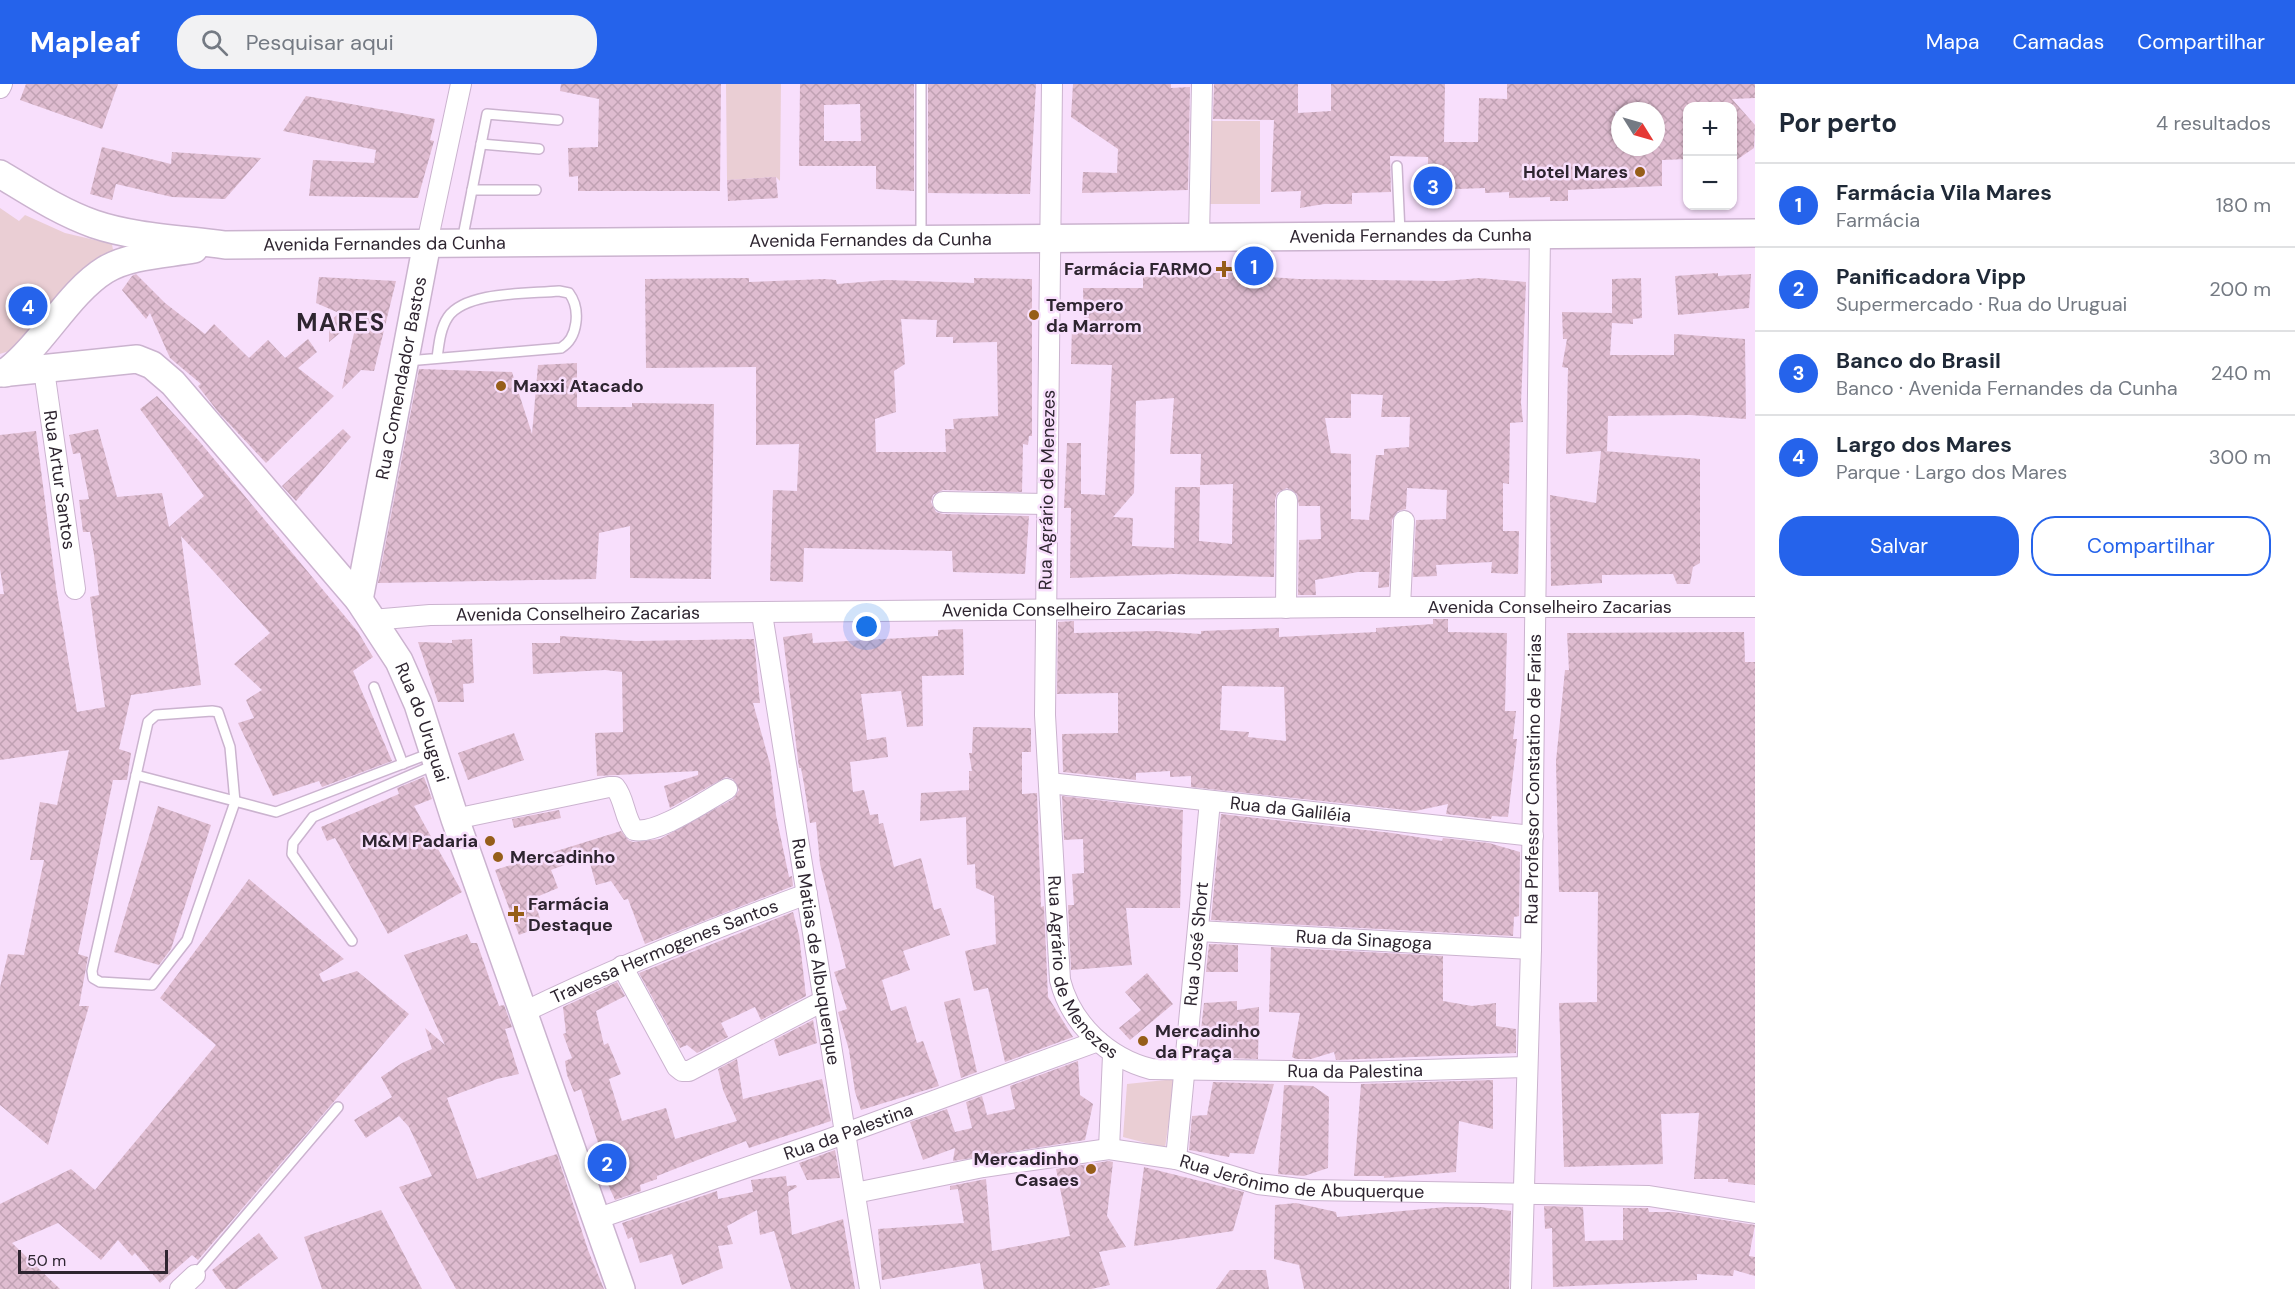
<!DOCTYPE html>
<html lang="pt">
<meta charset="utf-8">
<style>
body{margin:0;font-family:"DM Sans",sans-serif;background:#f2f2f3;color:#1f2937}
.controls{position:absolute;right:18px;top:18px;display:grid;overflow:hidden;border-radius:12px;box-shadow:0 2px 4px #0004}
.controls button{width:54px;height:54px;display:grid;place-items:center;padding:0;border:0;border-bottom:2px solid #e0e1e3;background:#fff;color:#1f2937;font:30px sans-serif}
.compass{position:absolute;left:1611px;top:18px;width:54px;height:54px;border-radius:50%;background:#fff;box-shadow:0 2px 4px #0004;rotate:127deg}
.scale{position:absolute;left:18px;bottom:15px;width:150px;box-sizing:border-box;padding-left:6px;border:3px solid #2e2530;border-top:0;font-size:16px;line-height:21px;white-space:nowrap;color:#2e2530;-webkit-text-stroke:4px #f8dffc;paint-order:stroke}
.you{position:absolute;left:867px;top:543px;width:21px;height:21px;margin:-15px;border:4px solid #fff;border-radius:50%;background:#1a73e8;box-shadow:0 0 0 9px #1a73e833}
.badge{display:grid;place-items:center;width:39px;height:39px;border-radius:50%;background:#2563eb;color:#fff;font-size:20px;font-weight:700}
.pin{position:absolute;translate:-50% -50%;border:3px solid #fff;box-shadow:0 2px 6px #0006}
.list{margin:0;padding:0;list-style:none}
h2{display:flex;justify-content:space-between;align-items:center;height:78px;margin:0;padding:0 24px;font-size:26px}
h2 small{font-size:20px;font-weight:400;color:#747a83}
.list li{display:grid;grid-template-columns:39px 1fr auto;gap:18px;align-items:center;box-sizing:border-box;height:84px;padding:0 24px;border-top:2px solid #e0e1e3}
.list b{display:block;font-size:22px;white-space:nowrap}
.list p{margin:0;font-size:20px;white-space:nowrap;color:#747a83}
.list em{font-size:20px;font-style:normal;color:#747a83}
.actions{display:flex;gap:12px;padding:18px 24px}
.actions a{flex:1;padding:14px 0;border:2px solid #2563eb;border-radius:24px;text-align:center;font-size:21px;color:#2563eb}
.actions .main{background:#2563eb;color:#fff}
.icon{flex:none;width:33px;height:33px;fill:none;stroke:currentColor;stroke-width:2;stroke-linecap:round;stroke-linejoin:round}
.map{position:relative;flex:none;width:1755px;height:1205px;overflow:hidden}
header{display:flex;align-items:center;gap:36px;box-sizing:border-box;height:84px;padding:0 30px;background:#2563eb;color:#fff}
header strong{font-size:28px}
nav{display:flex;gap:33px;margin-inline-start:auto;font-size:21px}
.search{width:420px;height:54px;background:#f2f2f3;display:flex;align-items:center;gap:15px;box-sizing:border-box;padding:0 21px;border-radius:24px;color:#747a83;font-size:22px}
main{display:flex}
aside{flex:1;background:#fff}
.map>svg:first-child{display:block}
.park{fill:#eaced4}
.building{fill:url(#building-cross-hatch);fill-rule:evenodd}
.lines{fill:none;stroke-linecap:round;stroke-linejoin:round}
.lane-casing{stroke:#cbb3cf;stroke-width:12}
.street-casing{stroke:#cbb3cf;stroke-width:22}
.secondary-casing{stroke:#cbb3cf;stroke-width:30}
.lane{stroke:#fff;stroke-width:9}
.street{stroke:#fff;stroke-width:20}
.secondary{stroke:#fff;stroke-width:27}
.poi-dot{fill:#965e19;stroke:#f8dffc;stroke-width:2}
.labels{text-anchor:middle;stroke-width:5;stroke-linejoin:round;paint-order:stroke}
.poi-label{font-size:18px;font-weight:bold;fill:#2e2530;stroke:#f8dffc;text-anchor:start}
.street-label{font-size:18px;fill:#2e2530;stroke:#f8dffc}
.district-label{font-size:24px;font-weight:bold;letter-spacing:1.5px;fill:#2e2530;stroke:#f8dffc}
</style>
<header>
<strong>Mapleaf</strong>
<div class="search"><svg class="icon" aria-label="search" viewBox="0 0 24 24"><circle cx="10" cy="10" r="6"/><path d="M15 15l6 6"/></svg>Pesquisar aqui</div>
<nav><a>Mapa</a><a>Camadas</a><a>Compartilhar</a></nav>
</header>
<main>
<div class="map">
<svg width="1755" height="1205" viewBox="0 0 1755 1205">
<defs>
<pattern id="building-cross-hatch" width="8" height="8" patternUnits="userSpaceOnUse" patternTransform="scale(1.5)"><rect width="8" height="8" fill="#dfbcd0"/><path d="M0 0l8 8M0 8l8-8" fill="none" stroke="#c0a1b3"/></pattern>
</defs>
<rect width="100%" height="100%" fill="#f8dffc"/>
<g class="park">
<polygon points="726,0 781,0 780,97 776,93 727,96"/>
<rect x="1209" y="37" width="51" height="83"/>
<polygon points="0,124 19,137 25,131 65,149 112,160 114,172 12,266 0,270"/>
<polygon points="1175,995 1165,1064 1123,1053 1127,1000"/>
</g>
<g class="building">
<polygon points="26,0 118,0 102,45 20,16"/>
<polygon points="561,0 721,0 720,107 578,107 578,92 569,93 568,64 598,63 599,15 560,7"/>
<path d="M800 0H914V107L876 105V82H799ZM860 20 861 57H824V21Z"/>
<polygon points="928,0 1036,0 1030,110 928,109"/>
<polygon points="1073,0 1171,0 1171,4 1190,3 1188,106 1082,109 1083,88 1117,89 1118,65 1071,33"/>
<path d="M1214 0H1298V29L1331 27V0H1445L1444 58H1478L1479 14 1507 15V0H1755V14L1732 15 1755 41 1754 64 1732 79V22H1688V75L1662 76V102L1568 106V117H1550V113L1509 114V108L1485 109V104L1428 106V73L1390 72 1391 108 1352 109V120H1324L1300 124 1301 107 1271 108 1274 36 1213 35ZM1615 27H1656V63H1617Z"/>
<polygon points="306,12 435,35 430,56 434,57 418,114 309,112 313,76 374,79 376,66 283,47"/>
<polygon points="102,63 171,80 172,68 261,74 225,115 172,113 116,100 112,116 90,110"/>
<polygon points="776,93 778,114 728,117 727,96"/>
<path d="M1241 187H1269V193L1298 195 1445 197 1479 194 1526 198 1521 319 1523 338 1510 339 1509 400 1503 399V447H1519L1518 490 1491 489 1492 478 1436 481 1437 492 1413 493 1416 436 1446 435 1447 406 1407 404 1406 425 1398 427 1392 436 1389 503 1378 504 1379 488H1358L1315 496 1316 511H1298L1299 456 1321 455 1320 422H1299L1297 410 1287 404 1277 409 1275 416 1274 493 1174 490 1070 494 1071 424H1064L1067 359H1081V410L1105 411 1112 281 1071 280 1072 241 1084 242 1083 204H1143V193ZM1351 310 1383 311 1381 333H1410L1409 363 1384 365V371H1376L1369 436 1351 435V370L1331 369 1325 334H1351ZM1174 314 1170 370H1201L1200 401 1233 400 1232 460 1199 457 1200 403H1175L1174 464 1132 462 1133 434 1113 433 1134 409 1136 317Z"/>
<polygon points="1718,189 1718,192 1751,190 1749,224 1678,231 1675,192"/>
<polygon points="136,190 165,219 205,250 214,240 249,274 268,256 285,274 308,255 317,268 298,284 334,312 266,379 219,329 198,302 201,300 170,274 150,229 146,235 122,206 132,192"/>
<polygon points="319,193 396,197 374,287 361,286 342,305 357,235 329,258 329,238 339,229 316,219"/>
<path d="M749 194V198L824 195 836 196 837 200 887 196 974 199V194L1032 195V352H1029L1028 361 1023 360 1022 408 943 406 933 411 931 418 936 428 943 430 1029 432 1025 490 953 488 952 467 804 464 803 498 770 497 773 406 797 407 799 360 756 361V283L646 284 645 195ZM901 235 937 236 936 253H953V259L997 258 998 332 953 335 954 345H945L946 368H876L875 335 896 328 894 287 905 280Z"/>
<polygon points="1641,194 1642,234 1633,235 1633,240 1612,239 1610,271 1674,271 1674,250 1745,255 1746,335 1690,331 1608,332 1607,367 1604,367 1700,375 1700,479 1693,483 1690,500 1677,500 1673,490 1602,491 1602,499 1551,502 1550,411 1596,419 1601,367 1566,370 1568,284 1562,283 1567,255 1563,255 1562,228 1612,229 1612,195"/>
<polygon points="577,279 577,323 632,323 632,319 714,320 711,495 630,494 630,442 599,449 596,495 378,499 419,285 512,288 532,350 538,281"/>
<polygon points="157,312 199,357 358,548 373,573 353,587 392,677 322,703 319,697 273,712 238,639 254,634 246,616 262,606 234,580 270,549 181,452 201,601 131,611 119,665 131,669 127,696 113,696 78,870 88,873 79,922 89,922 48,1061 0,1021 0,903 8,870 24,871 44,776 30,776 40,718 57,721 69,666 0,676 0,510 4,510 0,485 0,351 36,347 56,503 77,628 105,623 90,513 99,511 94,471 90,448 83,448 79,416 89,415 80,369 73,370 69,351 98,345 117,413 162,409 169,443 204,412 140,325"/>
<polygon points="343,345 351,353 296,417 282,402"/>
<path d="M1433 535H1448V548L1507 549 1505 627H1516L1513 655H1517L1508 733 1492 732 1491 735 1446 730 1448 720 1415 727 1191 703V692L1170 693V687L1136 689V696L1063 688 1062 650 1118 649V609L1057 610 1058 538 1074 537V549L1155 547 1201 550V547L1279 544V553L1376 548V544L1433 540ZM1222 602 1284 603 1286 657 1248 653 1249 648 1220 646Z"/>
<polygon points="963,545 964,591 922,592 923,642 907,643 901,607 861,610 867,656 886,653 888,673 850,678 853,708 864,706 870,731 878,730 879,740 883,739 894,783 921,774 934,826 941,824 950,851 903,867 910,886 882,896 891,927 906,922 917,959 923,957 939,1002 861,1026 855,1008 849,966 838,928 847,925 834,888 846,884 820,780 816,738 810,739 804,700 801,684 799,684 783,553 812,549 813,559 938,552 938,546"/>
<polygon points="1744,548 1745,578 1755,578 1755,1101 1728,1098 1728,1095 1694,1095 1699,1029 1661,1030 1663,1080 1564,1083 1559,919 1597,918 1598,808 1559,808 1556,677 1565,586 1569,586 1567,549"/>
<polygon points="560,552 636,557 754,555 760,619 753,619 770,680 776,731 789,793 792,792 793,802 645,860 628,815 624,816 611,797 596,801 588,772 551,786 558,804 534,814 542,842 519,851 495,786 621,747 628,756 633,758 660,755 733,715 739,706 733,695 726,693 670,724 664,702 698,691 698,687 597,692 595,649 623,648 622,588 605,586 533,590 532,559 560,559"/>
<polygon points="472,555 474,599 463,600 464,618 438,618 418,558 452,559 452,556"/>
<polygon points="973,643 1031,644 1031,668 1022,668 1022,710 1037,709 1041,823 1044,822 1048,913 1073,953 1005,978 988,904 974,907 965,867 996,860 994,812 976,804 975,780 967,781 966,733 920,737 921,709 969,706 969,687 972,687 969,669 972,669"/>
<polygon points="514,649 524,676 468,696 458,669"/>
<polygon points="424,693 432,715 414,722 462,808 388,850 335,754 327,757 321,743 399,710 397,704"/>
<polygon points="1062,712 1183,726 1180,824 1126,824 1132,881 1071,886 1068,821 1074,821 1072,790 1084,789 1083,755 1064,756"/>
<polygon points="158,722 211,741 171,865 159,881 114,868"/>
<polygon points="559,726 561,734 514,744 512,735"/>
<polygon points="1221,730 1392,749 1442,757 1443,754 1489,759 1520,768 1519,832 1514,833 1513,852 1211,836"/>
<polygon points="249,795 344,875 319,890 323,898 357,887 409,930 198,1176 192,1171 160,1199 135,1169 132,1172 118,1156 101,1176 58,1139 12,1159 60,1205 0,1205 0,1120 71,1085 95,1106 216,961 160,914"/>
<polygon points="793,828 799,851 806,912 761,936 755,923 721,939 728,953 697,969 687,961 680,964 639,889"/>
<polygon points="467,850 471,859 477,859 499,922 504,921 512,943 505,945 519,990 497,995 447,1014 477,1095 557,1070 588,1166 604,1205 456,1205 399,1103 432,1092 409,1043 399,1032 366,1054 354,1036 392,1013 381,993 402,979 432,965 425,944 445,961 404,871"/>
<polygon points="1209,860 1238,861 1238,888 1206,888"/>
<polygon points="1271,863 1443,872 1443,917 1472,922 1496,919 1496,942 1516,945 1516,969 1336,976 1334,968 1311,975 1296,975 1292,973 1300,929 1269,928"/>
<polygon points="1147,889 1173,920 1130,956 1119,944 1141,926 1125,908"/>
<polygon points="617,898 625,912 596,927 604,961 608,959 621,990 609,995 622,1037 666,1024 675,1055 737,1037 723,1006 718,985 737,975 743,1015 822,995 831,1037 749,1064 746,1057 657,1092 657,1095 640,1101 641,1107 615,1116 605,1094 599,1062 581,1005 574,1008 567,991 565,977 572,974 563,950 566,949 563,923"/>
<polygon points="960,914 977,988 961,994 944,918"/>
<polygon points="1237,917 1237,926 1259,923 1258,975 1198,973 1204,919"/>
<polygon points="813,936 817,959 779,972 774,956"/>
<polygon points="1078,977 1080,1011 1093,1020 1085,1056 953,1077 955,1064 923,1076 910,1038 947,1025 955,1048 972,1044 966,1018 982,1012 987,1031 1015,1025 1010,1002"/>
<polygon points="1493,996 1493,1045 1459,1037 1456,1088 1384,1094 1384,1092 1354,1092 1361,1000"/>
<polygon points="1213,998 1274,1000 1254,1070 1230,1069 1229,1073 1189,1066 1192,1032 1207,1031"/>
<polygon points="1284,1001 1313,1002 1329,1013 1328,1084 1304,1092 1278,1090"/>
<polygon points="835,1066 840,1094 807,1096 799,1079"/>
<polygon points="1109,1077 1113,1078 1107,1132 1126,1163 1099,1168 1110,1201 1091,1205 984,1205 980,1179 882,1196 878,1145 964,1139 958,1105 950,1106 950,1102 986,1095 992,1167 1070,1152 1056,1085"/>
<polygon points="1144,1083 1244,1108 1233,1147 1134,1162"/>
<polygon points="786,1092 787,1102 796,1101 797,1103 788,1108 792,1151 843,1135 855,1205 791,1205 774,1147 760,1151 757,1126 727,1142 733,1160 718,1162 723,1184 682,1201 672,1170 640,1179 632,1153 628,1155 622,1139 717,1107 718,1115 753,1108 751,1096"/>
<polygon points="1296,1119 1336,1128 1337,1133 1446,1123 1480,1123 1511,1127 1509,1205 1304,1205 1299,1181 1274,1175 1275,1121"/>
<polygon points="1544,1122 1583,1123 1585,1157 1623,1156 1623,1124 1648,1124 1649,1128 1673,1128 1755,1141 1749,1172 1755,1173 1755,1192 1734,1186 1733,1192 1697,1190 1697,1196 1553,1203 1552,1144 1545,1145"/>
<polygon points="381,1126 422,1205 322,1205 304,1153"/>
<polygon points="259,1149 278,1174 237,1205 226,1205 212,1186"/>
<polygon points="1230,1186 1266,1186 1269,1205 1216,1205"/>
</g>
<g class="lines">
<g class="lane-casing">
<g id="lane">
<polyline points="481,60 539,65"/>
<polyline points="1397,82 1400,149"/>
<polyline points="472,106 536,106"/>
<polyline points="921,154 921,0"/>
<polyline points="462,157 487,30 558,36"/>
<path d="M407 277 561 264C578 254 581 225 569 209L559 207C529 210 466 207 448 233 440 245 439 260 437 274"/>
<polyline points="374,603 403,680"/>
<polygon points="212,627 218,628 230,663 235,718 187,856 152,901 100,898 93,894 92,887 148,638 156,631"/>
<polyline points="136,691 276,728 431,669"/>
<polyline points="352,857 292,770 293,759 313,733 434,681"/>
<polyline points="195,1191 338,1023"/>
</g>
</g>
<g class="street-casing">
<g id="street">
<path id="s1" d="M1052 0 1045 631 1060 896C1071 940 1108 974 1151 985L1355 988 1527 983"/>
<polyline points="0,4 2,0"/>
<polyline points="1199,154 1202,0"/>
<polyline points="427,159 461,0"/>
<path id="s2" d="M44 286 75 505"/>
<polyline points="943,418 1047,420"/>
<polyline points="1400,523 1404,437"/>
<polyline points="1286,524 1287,416"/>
<path id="s3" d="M762 530 870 1205"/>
<path id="s4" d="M372 536 430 531 1344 523H1755"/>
<path id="s5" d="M1049 699 1533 752"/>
<path d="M455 735 609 703H615C625 715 624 734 634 746 657 751 705 717 727 705"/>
<path id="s6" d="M1198 847 1531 865"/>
<polyline points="622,882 677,983 682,987 689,987 823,917"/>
<path id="s7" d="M524 928C617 883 711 845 807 810"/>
<polyline points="1109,1065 1113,971"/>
<path id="s8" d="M1176 1075 1210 717"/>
<path id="s9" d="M855 1109 983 1083 1109 1065 1176 1075 1258 1100 1308 1106 1649 1112 1755 1129"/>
<path id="s10" d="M596 1135 827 1056 1098 957"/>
<polyline points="180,1205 195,1191"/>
<path id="s11" d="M1521 1205 1531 865 1540 150"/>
</g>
</g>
<g class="secondary-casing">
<g id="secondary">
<path id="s12" d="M0 90C30 108 60 128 94 140 135 154 182 155 225 161L1755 149"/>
<path id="s13" d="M0 289 137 275 152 281 173 299 359 516 399 577 418 620 455 735 621 1205"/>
<path d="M5 289C43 260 68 209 105 186 129 171 166 170 194 165"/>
<path id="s14" d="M359 516 427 159"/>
</g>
</g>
<use href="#lane" class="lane"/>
<use href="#street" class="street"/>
<use href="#secondary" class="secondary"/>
</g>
<g class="poi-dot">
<circle cx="1640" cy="88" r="6"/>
<path d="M1221 176h6v6h6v6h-6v6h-6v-6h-6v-6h6z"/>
<circle cx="1034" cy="231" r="6"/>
<circle cx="501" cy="302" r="6"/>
<circle cx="490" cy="757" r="6"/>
<circle cx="498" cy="773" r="6"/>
<path d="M513 821h6v6h6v6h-6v6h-6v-6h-6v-6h6z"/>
<circle cx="1143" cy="957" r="6"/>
<circle cx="1091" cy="1085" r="6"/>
</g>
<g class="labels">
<g class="poi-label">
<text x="1628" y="94" text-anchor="end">Hotel Mares</text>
<text x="1212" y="191" text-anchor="end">Farmácia FARMO</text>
<text x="1046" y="227">Tempero<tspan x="1046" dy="21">da Marrom</tspan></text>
<text x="513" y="308">Maxxi Atacado</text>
<text x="478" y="763" text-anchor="end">M&amp;M Padaria</text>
<text x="510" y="779">Mercadinho</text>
<text x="528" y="826">Farmácia<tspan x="528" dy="21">Destaque</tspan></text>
<text x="1155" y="953">Mercadinho<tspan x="1155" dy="21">da Praça</tspan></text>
<text x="1079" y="1081" text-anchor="end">Mercadinho<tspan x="1079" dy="21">Casaes</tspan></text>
</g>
<g class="street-label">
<text dy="6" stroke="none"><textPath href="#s12" startOffset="1425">Avenida Fernandes da Cunha</textPath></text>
<text dy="6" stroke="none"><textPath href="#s12" startOffset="885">Avenida Fernandes da Cunha</textPath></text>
<text dy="6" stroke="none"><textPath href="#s12" startOffset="399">Avenida Fernandes da Cunha</textPath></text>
<text dy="6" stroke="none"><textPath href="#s14" startOffset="226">Rua Comendador Bastos</textPath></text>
<text dy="6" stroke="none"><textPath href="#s2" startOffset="111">Rua Artur Santos</textPath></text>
<text transform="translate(1047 406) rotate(-89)" y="6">Rua Agrário de Menezes</text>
<text dy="6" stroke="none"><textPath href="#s4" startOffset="1178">Avenida Conselheiro Zacarias</textPath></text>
<text dy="6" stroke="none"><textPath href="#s4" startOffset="692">Avenida Conselheiro Zacarias</textPath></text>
<text dy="6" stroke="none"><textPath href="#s4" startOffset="206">Avenida Conselheiro Zacarias</textPath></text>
<text dy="6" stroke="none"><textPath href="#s13" startOffset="606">Rua do Uruguai</textPath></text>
<text dy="6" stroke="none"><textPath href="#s11" startOffset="510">Rua Professor Constatino de Farias</textPath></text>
<text dy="6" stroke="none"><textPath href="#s5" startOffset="243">Rua da Galiléia</textPath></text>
<text dy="6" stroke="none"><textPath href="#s6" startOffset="166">Rua da Sinagoga</textPath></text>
<text dy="6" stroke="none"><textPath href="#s8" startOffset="216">Rua José Short</textPath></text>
<text dy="6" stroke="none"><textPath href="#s3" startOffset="342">Rua Matias de Albuquerque</textPath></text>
<text dy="6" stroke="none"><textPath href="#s7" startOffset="153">Travessa Hermogenes Santos</textPath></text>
<text dy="6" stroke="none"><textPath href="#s1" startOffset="892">Rua Agrário de Menezes</textPath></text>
<text dy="6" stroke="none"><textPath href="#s1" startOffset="1234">Rua da Palestina</textPath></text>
<text dy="6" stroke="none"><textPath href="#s10" startOffset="267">Rua da Palestina</textPath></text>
<text dy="6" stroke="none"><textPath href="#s9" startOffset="454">Rua Jerônimo de Abuquerque</textPath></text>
</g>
<g class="district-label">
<text x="341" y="247">MARES</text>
</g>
</g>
</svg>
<div class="controls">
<button>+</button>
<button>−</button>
</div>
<svg class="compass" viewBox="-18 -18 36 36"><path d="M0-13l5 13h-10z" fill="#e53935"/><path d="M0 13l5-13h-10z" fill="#747a83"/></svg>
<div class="scale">50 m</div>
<div class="you"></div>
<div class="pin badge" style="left:1254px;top:182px">1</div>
<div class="pin badge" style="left:607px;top:1079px">2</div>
<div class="pin badge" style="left:1433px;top:102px">3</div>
<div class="pin badge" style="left:28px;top:222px">4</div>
</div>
<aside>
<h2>Por perto<small>4 resultados</small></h2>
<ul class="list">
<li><span class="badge">1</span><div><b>Farmácia Vila Mares</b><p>Farmácia</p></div><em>180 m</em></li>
<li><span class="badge">2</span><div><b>Panificadora Vipp</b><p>Supermercado · Rua do Uruguai</p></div><em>200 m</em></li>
<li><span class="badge">3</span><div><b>Banco do Brasil</b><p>Banco · Avenida Fernandes da Cunha</p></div><em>240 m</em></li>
<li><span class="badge">4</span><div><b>Largo dos Mares</b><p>Parque · Largo dos Mares</p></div><em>300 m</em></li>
</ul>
<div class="actions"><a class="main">Salvar</a><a>Compartilhar</a></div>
</aside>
</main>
